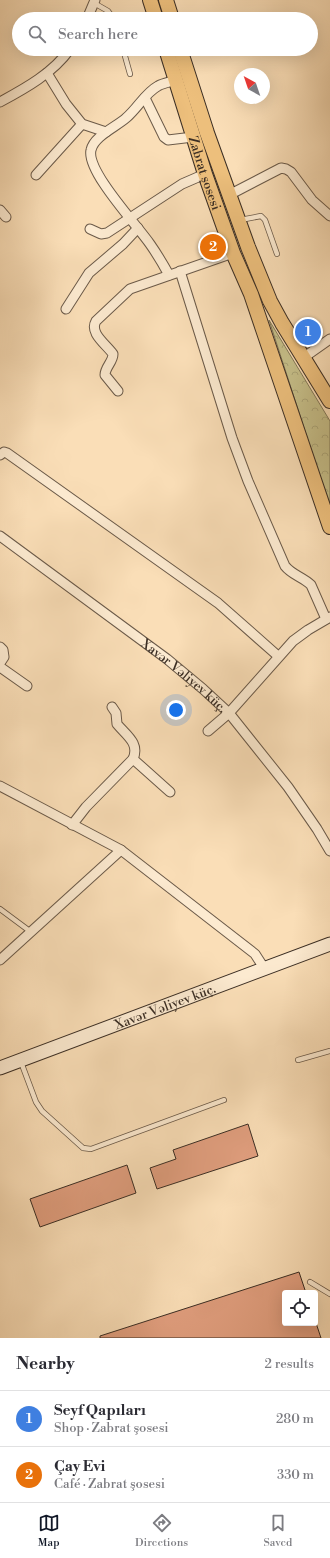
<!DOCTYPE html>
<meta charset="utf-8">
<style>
body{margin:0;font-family:"Libre Bodoni",serif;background:#f2f2f3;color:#2b2b33}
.controls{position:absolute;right:12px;bottom:12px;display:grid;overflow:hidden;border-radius:4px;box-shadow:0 4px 16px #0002}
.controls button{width:36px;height:36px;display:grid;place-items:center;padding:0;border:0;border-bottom:1px solid #e1e1e2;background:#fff;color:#2b2b33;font:20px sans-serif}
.compass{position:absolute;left:234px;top:68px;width:36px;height:36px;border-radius:50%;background:#fff;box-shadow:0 4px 16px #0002;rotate:320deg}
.you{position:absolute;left:176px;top:710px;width:14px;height:14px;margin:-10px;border:3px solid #fff;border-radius:50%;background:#1a73e8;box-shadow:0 0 0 6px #1a73e833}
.badge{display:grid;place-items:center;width:26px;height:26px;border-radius:50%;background:#111827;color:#fff;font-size:13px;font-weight:700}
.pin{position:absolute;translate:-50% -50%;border:2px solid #fff;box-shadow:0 1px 4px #0006}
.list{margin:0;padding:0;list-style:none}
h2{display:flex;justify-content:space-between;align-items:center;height:52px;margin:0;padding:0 16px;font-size:17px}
h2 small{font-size:13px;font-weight:400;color:#7c7c81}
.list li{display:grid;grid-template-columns:26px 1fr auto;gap:12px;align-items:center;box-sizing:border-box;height:56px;padding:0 16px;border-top:1px solid #e1e1e2}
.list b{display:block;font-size:15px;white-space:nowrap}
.list p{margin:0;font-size:13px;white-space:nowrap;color:#7c7c81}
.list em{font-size:13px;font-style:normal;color:#7c7c81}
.icon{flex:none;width:22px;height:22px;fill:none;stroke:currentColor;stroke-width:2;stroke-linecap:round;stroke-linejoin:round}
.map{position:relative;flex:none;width:330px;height:1338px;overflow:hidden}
.search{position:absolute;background:#fff;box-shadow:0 4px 16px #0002;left:12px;right:12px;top:12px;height:44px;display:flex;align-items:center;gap:10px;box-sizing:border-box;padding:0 14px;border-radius:22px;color:#7c7c81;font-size:15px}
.sheet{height:164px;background:#fff}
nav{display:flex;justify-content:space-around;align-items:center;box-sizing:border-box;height:56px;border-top:1px solid #e1e1e2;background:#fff;font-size:11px;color:#7c7c81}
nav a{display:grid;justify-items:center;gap:2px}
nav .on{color:#111827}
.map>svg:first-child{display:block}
.park{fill:url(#park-crowns);stroke:#807656}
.building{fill:#e09e7e;stroke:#3b2e24}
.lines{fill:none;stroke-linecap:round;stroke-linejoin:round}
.lane-casing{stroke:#6b5a49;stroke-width:6}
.street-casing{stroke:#6b5a49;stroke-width:11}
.secondary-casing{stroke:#3b2e24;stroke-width:15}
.primary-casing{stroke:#3b2e24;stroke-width:16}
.lane{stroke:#fcead0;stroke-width:4.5}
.street{stroke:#fcead0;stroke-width:9}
.secondary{stroke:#fcead0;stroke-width:13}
.primary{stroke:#edbf7c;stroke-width:14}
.labels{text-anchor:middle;stroke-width:3;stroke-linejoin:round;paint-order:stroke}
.street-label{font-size:13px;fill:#3b2e24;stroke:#fcead0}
</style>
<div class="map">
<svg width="330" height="1338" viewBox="0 0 330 1338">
<defs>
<pattern id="park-crowns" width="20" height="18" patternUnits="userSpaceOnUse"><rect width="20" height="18" fill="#c6bf89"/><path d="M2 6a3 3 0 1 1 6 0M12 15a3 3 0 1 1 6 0" fill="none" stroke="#aba476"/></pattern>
</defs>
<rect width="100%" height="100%" fill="#fadeb7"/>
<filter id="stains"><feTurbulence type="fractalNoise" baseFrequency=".005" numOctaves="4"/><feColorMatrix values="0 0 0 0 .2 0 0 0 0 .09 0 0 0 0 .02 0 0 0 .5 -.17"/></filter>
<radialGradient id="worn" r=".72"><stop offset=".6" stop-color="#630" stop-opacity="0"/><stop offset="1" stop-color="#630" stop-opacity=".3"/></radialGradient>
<polygon class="park" points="269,320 330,421 330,508"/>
<g class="building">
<polygon points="248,1124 258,1156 157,1189 150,1168 176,1159 173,1150"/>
<polygon points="127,1165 136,1193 40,1227 30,1199"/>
<polygon points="299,1272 306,1293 285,1293 285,1323 316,1323 321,1338 100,1338 100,1336"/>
</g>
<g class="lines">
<g class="lane-casing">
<g id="lane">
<polyline points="94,3 108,11 114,19"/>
<polyline points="123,49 130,74"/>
<polyline points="240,220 261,216 265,220 277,254"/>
<polyline points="0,909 31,932"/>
<polyline points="298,1060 330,1051"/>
<polyline points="21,1062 36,1102 42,1111 83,1148 91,1149 224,1100"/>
<polyline points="310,1282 330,1294"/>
</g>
</g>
<g class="street-casing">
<g id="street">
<polyline points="87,19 95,0"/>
<polyline points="47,73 66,104 82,124 106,132"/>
<polyline points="145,98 164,137 168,140 193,137"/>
<path d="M0 102C26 88 53 73 70 49"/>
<polyline points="36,175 82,124"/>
<polyline points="229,195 281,168 286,169 291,172 312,200 330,216"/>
<polyline points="0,210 6,217"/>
<polyline points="90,229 101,234 107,233 182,184 205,174"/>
<path d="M180 271 232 438 248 481 285 566C292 575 303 577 311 585L326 619"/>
<path d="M169 275C163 264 157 254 150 244 137 225 86 171 91 150 94 136 116 127 126 118 138 108 145 93 158 86 163 83 170 82 176 80"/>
<polyline points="66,309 89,273 123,244 138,228"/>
<polyline points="303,358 330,339"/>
<path d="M118 391 105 375C105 367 113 362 113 354 106 344 89 333 96 321L130 289 233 253"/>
<polyline points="0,455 4,452 7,453 218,603 278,656"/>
<path id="s1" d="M0 536 167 659 203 689 229 713 288 787 317 829 330 851"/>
<polyline points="0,647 3,650 4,657 0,663"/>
<polyline points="0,667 27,686"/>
<polyline points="208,731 229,713 293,641 308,630 330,617"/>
<polyline points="133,759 170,792"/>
<polyline points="0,786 121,850 255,954 264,968"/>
<path d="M72 825 86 807 133 759C140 743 126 735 117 724L116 713 112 707"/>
<polyline points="0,960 121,850"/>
</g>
</g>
<g class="secondary-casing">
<g id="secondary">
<path id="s2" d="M0 1068 330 944"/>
</g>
</g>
<g class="primary-casing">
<g id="primary">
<polyline points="150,0 156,19"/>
<polyline points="166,0 172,19"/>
<path id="s3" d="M166 49 205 174 233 253 251 294 330 527"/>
<polyline points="180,49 207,133 248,247 270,301 282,323 330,401"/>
</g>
</g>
<use href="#lane" class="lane"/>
<use href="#street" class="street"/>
<use href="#secondary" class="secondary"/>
<use href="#primary" class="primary"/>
</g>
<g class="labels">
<g class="street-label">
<text dy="5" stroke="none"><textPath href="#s3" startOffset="130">Zabrat şosesi</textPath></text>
<text dy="5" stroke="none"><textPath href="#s1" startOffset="231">Xavər Vəliyev küç.</textPath></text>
<text dy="5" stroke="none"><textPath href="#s2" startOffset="176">Xavər Vəliyev küç.</textPath></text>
</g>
</g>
<rect width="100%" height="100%" filter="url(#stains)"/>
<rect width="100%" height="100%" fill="url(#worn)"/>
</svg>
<div class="controls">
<button><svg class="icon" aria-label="locate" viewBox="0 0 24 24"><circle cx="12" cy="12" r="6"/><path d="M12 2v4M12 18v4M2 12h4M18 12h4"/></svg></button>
</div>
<svg class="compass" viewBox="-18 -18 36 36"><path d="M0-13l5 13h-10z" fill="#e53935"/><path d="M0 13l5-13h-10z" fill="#7c7c81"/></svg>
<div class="you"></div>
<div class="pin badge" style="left:308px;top:332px;background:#3f7fe0">1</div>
<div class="pin badge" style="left:213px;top:247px;background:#e8710a">2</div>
<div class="search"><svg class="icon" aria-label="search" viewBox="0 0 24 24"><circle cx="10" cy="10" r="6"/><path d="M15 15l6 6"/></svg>Search here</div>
</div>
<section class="sheet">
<h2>Nearby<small>2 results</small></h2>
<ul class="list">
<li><span class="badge" style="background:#3f7fe0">1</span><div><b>Seyf Qapıları</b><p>Shop · Zabrat şosesi</p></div><em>280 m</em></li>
<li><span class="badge" style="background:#e8710a">2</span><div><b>Çay Evi</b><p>Café · Zabrat şosesi</p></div><em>330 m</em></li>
</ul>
</section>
<nav>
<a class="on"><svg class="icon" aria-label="map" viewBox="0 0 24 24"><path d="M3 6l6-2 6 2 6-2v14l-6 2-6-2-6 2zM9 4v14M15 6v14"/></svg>Map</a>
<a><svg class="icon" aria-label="directions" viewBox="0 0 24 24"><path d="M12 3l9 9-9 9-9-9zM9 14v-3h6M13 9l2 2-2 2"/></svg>Directions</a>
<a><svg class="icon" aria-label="saved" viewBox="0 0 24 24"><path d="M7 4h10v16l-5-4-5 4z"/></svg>Saved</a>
</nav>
